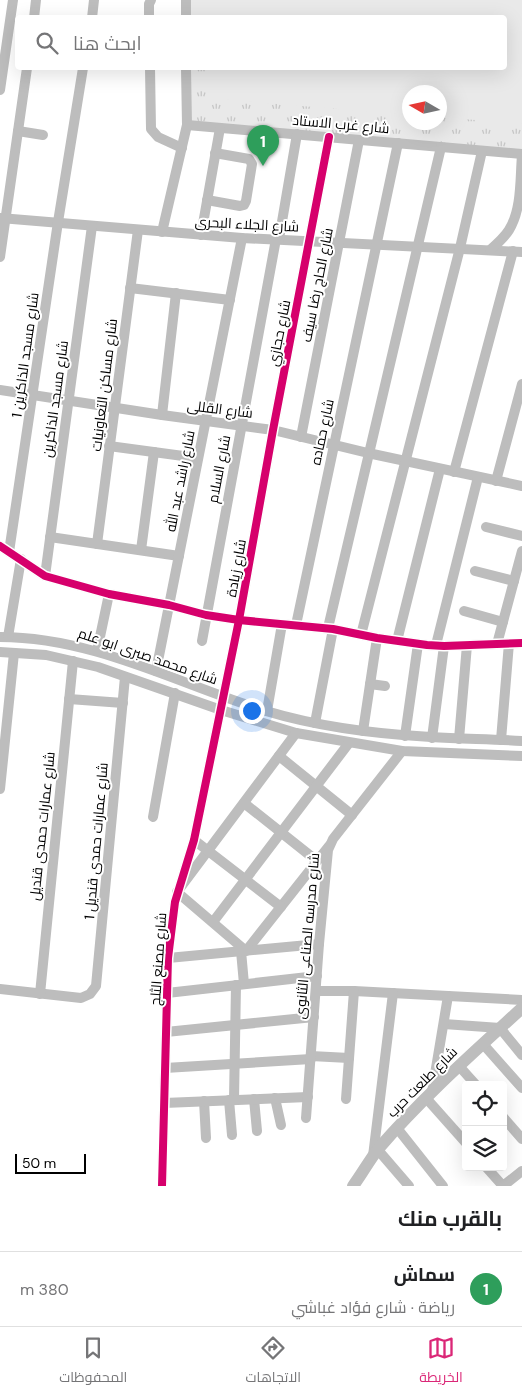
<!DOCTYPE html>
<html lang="ar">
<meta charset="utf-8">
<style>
body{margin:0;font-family:"DM Sans",Cairo,sans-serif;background:#f6f6f6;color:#202124;direction:rtl}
.controls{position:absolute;right:15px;bottom:15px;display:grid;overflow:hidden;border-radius:5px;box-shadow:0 5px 20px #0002}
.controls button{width:45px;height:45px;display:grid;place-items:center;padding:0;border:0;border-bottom:1px solid #e0e0e0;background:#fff;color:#202124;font:25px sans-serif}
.compass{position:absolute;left:402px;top:85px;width:45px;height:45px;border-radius:50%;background:#fff;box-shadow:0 5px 20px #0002;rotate:279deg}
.scale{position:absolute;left:15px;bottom:12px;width:71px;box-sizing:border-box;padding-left:5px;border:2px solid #000;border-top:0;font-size:14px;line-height:18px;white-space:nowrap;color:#000;-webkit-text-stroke:4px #fff;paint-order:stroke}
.you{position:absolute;left:251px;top:710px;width:18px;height:18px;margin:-12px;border:4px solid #fff;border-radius:50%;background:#1a73e8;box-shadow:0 0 0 8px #1a73e833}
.badge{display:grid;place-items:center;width:32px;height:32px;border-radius:50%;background:#db2777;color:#fff;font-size:16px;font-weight:700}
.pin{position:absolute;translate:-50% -41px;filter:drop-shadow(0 1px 2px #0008)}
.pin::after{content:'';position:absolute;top:26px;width:18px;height:15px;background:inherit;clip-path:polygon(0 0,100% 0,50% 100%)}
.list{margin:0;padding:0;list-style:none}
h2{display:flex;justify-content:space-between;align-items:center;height:65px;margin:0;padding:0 20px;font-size:21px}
h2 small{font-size:16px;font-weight:400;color:#757577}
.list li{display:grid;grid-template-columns:32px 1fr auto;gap:15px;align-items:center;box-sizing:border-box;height:75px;padding:0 20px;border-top:1px solid #e0e0e0}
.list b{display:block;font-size:19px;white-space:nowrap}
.list p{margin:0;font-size:16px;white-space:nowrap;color:#757577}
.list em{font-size:16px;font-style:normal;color:#757577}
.icon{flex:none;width:28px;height:28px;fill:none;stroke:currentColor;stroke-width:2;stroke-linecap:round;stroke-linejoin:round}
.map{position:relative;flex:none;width:522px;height:1186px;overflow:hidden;direction:ltr}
.search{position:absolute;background:#fff;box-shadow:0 5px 20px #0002;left:15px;right:15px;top:15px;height:55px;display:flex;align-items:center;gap:12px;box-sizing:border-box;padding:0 18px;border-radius:5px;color:#757577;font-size:19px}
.sheet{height:140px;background:#fff}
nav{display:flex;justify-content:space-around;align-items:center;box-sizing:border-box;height:70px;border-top:1px solid #e0e0e0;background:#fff;font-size:14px;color:#757577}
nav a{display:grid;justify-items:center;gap:2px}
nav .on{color:#db2777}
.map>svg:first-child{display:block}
.grass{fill:url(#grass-tufts);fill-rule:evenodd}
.pitch{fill:#e9e9e9}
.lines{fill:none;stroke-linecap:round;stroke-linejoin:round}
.minor{stroke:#bdbdbd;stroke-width:10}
.major{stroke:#bdbdbd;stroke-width:12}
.cycleway-casing{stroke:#fff;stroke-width:11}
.cycleway{stroke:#d6006c;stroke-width:8}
.labels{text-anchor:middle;stroke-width:4;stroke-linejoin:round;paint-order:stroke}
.street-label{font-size:14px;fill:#000;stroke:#fff}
</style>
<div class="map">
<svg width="522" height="1186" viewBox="0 0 522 1186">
<defs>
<pattern id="grass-tufts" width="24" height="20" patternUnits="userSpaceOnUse" patternTransform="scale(1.25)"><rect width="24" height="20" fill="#e9e9e9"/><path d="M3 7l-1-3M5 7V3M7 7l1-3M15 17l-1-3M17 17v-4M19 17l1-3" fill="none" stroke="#c6c6c6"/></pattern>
</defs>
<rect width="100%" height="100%" fill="#fff"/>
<path class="grass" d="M185 0H522V154L187 125 186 68H504V18L186 17ZM410 92H440V122H410Z"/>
<polygon class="pitch" points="207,0 522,0 522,124 440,117 440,92 410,92 409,115 206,98 206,68 504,68 504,18 207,17"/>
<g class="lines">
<g class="minor">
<polyline points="186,0 186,18"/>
<polyline points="34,18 36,0"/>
<polyline points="92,18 94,0"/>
<polyline points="149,18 149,4 151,0"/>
<polyline points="150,68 151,129 158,137 182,148"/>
<polyline points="0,90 13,0"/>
<polyline points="187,125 522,154"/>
<polyline points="18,131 43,135"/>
<polyline points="207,200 240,206 244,205 246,201 252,164 249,159 215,153"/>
<polyline points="0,218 242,238 522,252"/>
<polyline points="162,232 187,125 186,68"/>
<polyline points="201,235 220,128"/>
<polyline points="279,239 297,134"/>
<path d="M490 250C497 244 504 238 509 230 522 209 520 179 522 155"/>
<polyline points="0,257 27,68"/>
<polyline points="130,288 230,300"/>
<polyline points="0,390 162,415 273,430 368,453 522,486"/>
<polyline points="162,415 176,293"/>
<polyline points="301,437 359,140"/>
<polyline points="109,446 198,458"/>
<polyline points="454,472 513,251"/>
<polyline points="496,481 522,384"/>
<polyline points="486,527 522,536"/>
<polyline points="50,537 179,556"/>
<polyline points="97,544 138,230"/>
<polyline points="0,546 45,576 109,594 169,605 206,615 239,620 333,629 377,638 427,645 444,646 522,643"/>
<polyline points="141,550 154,452"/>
<polyline points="9,552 58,222 83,68"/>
<polyline points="475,571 514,581"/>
<polyline points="45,576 92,226"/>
<polyline points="464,611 503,622"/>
<polyline points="296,625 398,143"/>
<polyline points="328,628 441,147"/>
<polyline points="361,635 460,248 482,151"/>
<path d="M0 637C94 637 178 684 266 711 319 727 376 734 431 737 461 739 492 739 522 741"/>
<polyline points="8,637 21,559"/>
<polyline points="202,641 276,239"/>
<polyline points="397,641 440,469"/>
<polyline points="497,644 522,551"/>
<polyline points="436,645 478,477"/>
<polyline points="97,651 109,594"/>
<polyline points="0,652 46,655 98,667 221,710 296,733 402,751 522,756"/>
<polyline points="156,671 242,238"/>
<polyline points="370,684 385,686"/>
<polyline points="69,699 123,703"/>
<polyline points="267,711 282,624"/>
<polyline points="315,723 333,629"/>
<polyline points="363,731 377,638"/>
<polyline points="296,733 177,892 246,951 329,846"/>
<polyline points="405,736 418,644"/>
<polyline points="432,738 444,646"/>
<polyline points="459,739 467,645"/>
<polyline points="501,740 509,643"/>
<polyline points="279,756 352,815"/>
<polyline points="0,789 14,653"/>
<polyline points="244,803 317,861"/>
<polyline points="153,817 175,693"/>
<polyline points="194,840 281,907"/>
<polyline points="213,922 349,743"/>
<polyline points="241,951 244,984"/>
<polyline points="168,958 319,944"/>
<polyline points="0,989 81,998 90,994 96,986 125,677"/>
<polyline points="316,991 354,991 522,1000"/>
<polyline points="167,993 317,976"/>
<polyline points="40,994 73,661"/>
<polyline points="444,1024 500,1028 522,1055"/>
<polyline points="166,1032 314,1017"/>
<polyline points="483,1044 522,1088"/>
<polyline points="311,1056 349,1058"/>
<polyline points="459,1066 476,1085"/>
<polyline points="165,1068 311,1059"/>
<polyline points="432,1092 448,996"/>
<polyline points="275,1098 281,1125"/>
<polyline points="426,1098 466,1143"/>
<polyline points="254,1099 257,1131"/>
<polyline points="346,1099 354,991"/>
<polyline points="229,1100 232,1135"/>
<polyline points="234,1100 236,985"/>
<polyline points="204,1101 206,1138"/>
<polyline points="164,1103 308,1097"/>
<polyline points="503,1117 522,1139"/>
<polyline points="306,1118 319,944 328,850 333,839 402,751"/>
<polyline points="397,1128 443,1186"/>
<polyline points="378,1150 409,1186"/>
<polyline points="373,1156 393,993"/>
<polyline points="486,1167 503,1186 522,1171"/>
<polyline points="162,1186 168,958 175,902 194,840 239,620 273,430 329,137"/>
</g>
<path class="major" d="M353 1186C362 1174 370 1159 379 1148 423 1097 473 1053 522 1008"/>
<g class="cycleway-casing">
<g id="cycleway">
<polyline points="0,546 45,576 109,594 169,605 206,615 239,620 333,629 377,638 427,645 444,646 522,643"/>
<polyline points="162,1186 168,958 175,902 194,840 239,620 273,430 329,137"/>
</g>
</g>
<use href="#cycleway" class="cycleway"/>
</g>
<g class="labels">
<g class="street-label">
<text transform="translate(341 124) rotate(5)" y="5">شارع غرب الاستاد</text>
<text transform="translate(247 224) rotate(3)" y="5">شارع الجلاء البحرى</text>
<text transform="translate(317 285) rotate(-79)" y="5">شارع الحاج رضا سيف</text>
<text transform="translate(279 333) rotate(-79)" y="5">شارع حجازي</text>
<text transform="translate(25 355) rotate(-82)" y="5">شارع مسجد الذاكرين 1</text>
<text transform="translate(104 385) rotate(-83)" y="5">شارع مساكن التعاونيات</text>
<text transform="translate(55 399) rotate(-82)" y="5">شارع مسجد الذاكرين</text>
<text transform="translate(220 409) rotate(7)" y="5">شارع القللى</text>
<text transform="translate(322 432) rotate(-78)" y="5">شارع حماده</text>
<text transform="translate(219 469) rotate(-79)" y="5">شارع السلام</text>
<text transform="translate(180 481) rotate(-79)" y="5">شارع راشد عبد الله</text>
<text transform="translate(236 568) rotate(-80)" y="5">شارع زيادة</text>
<text transform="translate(148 656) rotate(19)" y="5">شارع محمد صبرى ابو علم</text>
<text transform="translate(42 826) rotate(-84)" y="5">شارع عمارات حمدى قنديل</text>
<text transform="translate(96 841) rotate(-85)" y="5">شارع عمارات حمدى قنديل 1</text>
<text transform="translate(307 936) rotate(-85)" y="5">شارع مدرسه الصناعى الثانوى</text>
<text transform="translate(158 959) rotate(-86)" y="5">شارع مصنع الثلج</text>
<text transform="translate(422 1082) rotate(-45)" y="5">شارع طلعت حرب</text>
</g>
</g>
</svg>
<div class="controls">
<button><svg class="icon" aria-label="locate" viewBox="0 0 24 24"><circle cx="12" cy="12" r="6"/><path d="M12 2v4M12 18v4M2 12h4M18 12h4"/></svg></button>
<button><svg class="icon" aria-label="layers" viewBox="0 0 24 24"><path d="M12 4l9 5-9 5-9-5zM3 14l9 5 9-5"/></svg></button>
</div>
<svg class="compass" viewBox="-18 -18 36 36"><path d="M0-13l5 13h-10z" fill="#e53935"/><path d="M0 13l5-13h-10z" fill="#757577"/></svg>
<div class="scale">50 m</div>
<div class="you"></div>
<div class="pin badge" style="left:263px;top:166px;background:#2e9e5b">1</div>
<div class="search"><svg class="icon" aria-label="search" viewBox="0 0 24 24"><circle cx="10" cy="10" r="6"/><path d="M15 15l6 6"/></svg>ابحث هنا</div>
</div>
<section class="sheet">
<h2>بالقرب منك<small></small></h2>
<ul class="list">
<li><span class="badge" style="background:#2e9e5b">1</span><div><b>سماش</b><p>رياضة · شارع فؤاد غباشي</p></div><em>380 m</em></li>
</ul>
</section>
<nav>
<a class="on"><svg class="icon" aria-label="map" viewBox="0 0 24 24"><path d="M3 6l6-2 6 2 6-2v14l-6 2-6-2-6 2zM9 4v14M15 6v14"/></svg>الخريطة</a>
<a><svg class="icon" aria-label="directions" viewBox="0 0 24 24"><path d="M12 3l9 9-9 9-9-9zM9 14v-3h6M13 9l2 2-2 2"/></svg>الاتجاهات</a>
<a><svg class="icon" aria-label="saved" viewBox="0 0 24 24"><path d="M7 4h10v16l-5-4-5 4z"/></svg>المحفوظات</a>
</nav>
